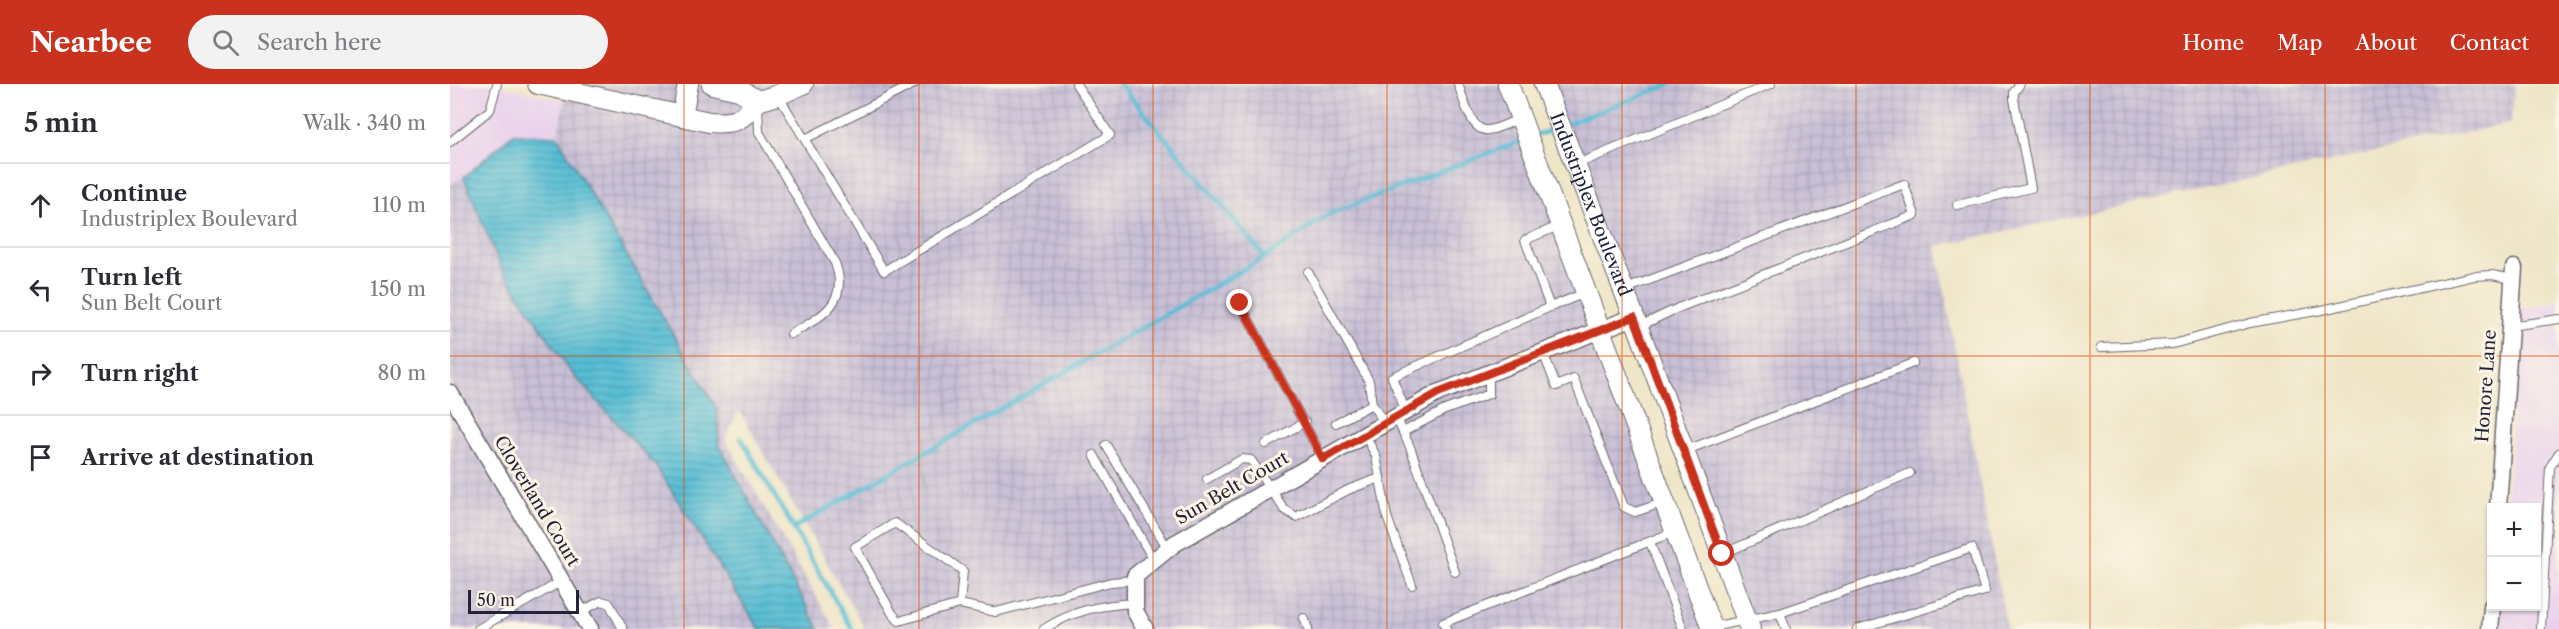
<!DOCTYPE html>
<meta charset="utf-8">
<style>
body{margin:0;font-family:"Libre Caslon Text",serif;background:#f2f2f3;color:#2b2b33}
.controls{position:absolute;right:18px;bottom:18px;display:grid;overflow:hidden;border-radius:0px;box-shadow:0 2px 4px #0004}
.controls button{width:54px;height:54px;display:grid;place-items:center;padding:0;border:0;border-bottom:2px solid #e1e1e2;background:#fff;color:#2b2b33;font:30px sans-serif}
.scale{position:absolute;left:18px;bottom:15px;width:111px;box-sizing:border-box;padding-left:6px;border:3px solid #22223b;border-top:0;font-size:16px;line-height:21px;white-space:nowrap;color:#22223b;-webkit-text-stroke:4px #fcf5e5;paint-order:stroke}
.stop{position:absolute;width:18px;height:18px;margin:-14px;border:4px solid #c8321e;border-radius:50%;background:#fff}
.stop.end{background:#c8321e;border-color:#fff;box-shadow:0 2px 6px #0008}
.list{margin:0;padding:0;list-style:none}
h2{display:flex;justify-content:space-between;align-items:center;height:78px;margin:0;padding:0 24px;font-size:26px}
h2 small{font-size:20px;font-weight:400;color:#7c7c81}
.list li{display:grid;grid-template-columns:39px 1fr auto;gap:18px;align-items:center;box-sizing:border-box;height:84px;padding:0 24px;border-top:2px solid #e1e1e2}
.list b{display:block;font-size:22px;white-space:nowrap}
.list p{margin:0;font-size:20px;white-space:nowrap;color:#7c7c81}
.list em{font-size:20px;font-style:normal;color:#7c7c81}
.icon{flex:none;width:33px;height:33px;fill:none;stroke:currentColor;stroke-width:2;stroke-linecap:round;stroke-linejoin:round}
.map{position:relative;flex:none;width:2109px;height:545px;overflow:hidden}
header{display:flex;align-items:center;gap:36px;box-sizing:border-box;height:84px;padding:0 30px;background:#c8321e;color:#fff}
header strong{font-size:28px}
nav{display:flex;gap:33px;margin-inline-start:auto;font-size:21px}
.search{width:420px;height:54px;background:#f2f2f3;display:flex;align-items:center;gap:15px;box-sizing:border-box;padding:0 21px;border-radius:33px;color:#7c7c81;font-size:22px}
main{display:flex}
aside{flex:1;background:#fff}
.map>svg:first-child{display:block}
.built{fill:#e9d1ed}
.industrial{fill:url(#industrial-grid)}
.water{fill:url(#water-rules);stroke:#3c7088;stroke-width:1.5}
.lines{fill:none;stroke-linecap:round;stroke-linejoin:round}
.stream{stroke:#57bed5;stroke-width:4.5}
.service-casing{stroke:#6a666c;stroke-width:10}
.minor-casing{stroke:#6a666c;stroke-width:19}
.tertiary-casing{stroke:#6a666c;stroke-width:22}
.service{stroke:#fff;stroke-width:8}
.minor{stroke:#fff;stroke-width:16}
.tertiary{stroke:#fff;stroke-width:20}
.route{stroke:#c8321e;stroke-width:8}
.grid{fill:none;stroke:#de560e;stroke-width:1.5;stroke-opacity:0.55}
.labels{text-anchor:middle;stroke-width:6;stroke-linejoin:round;paint-order:stroke}
.street-label{font-size:18px;fill:#22223b;stroke:#fcf5e5}
</style>
<header>
<strong>Nearbee</strong>
<div class="search"><svg class="icon" aria-label="search" viewBox="0 0 24 24"><circle cx="10" cy="10" r="6"/><path d="M15 15l6 6"/></svg>Search here</div>
<nav><a>Home</a><a>Map</a><a>About</a><a>Contact</a></nav>
</header>
<main>
<aside>
<h2>5 min<small>Walk · 340 m</small></h2>
<ul class="list">
<li><svg class="icon" aria-label="ahead" viewBox="0 0 24 24"><path d="M12 20V5M6 11l6-6 6 6"/></svg><div><b>Continue</b><p>Industriplex Boulevard</p></div><em>110 m</em></li>
<li><svg class="icon" aria-label="left" viewBox="0 0 24 24"><path d="M17 20v-9H6M10 6l-5 5 5 5"/></svg><div><b>Turn left</b><p>Sun Belt Court</p></div><em>150 m</em></li>
<li><svg class="icon" aria-label="right" viewBox="0 0 24 24"><path d="M7 20v-9h11M14 6l5 5-5 5"/></svg><div><b>Turn right</b></div><em>80 m</em></li>
<li><svg class="icon" aria-label="arrive" viewBox="0 0 24 24"><path d="M6 21V4h12l-3 4 3 4H6"/></svg><div><b>Arrive at destination</b></div></li>
</ul>
</aside>
<div class="map">
<svg width="2109" height="545" viewBox="0 0 2109 545">
<defs>
<pattern id="industrial-grid" width="8" height="8" patternUnits="userSpaceOnUse" patternTransform="scale(1.5)"><rect width="8" height="8" fill="#c9bfd7"/><path d="M0 4h8M4 0v8" fill="none" stroke="#aca4b9"/></pattern>
<pattern id="water-rules" width="6" height="5" patternUnits="userSpaceOnUse" patternTransform="scale(1.5)"><rect width="6" height="5" fill="#57bed5"/><path d="M0 2.5h6" fill="none" stroke="#489aae"/></pattern>
</defs>
<rect width="100%" height="100%" fill="#fcf5e5"/>
<filter id="ink" filterUnits="userSpaceOnUse"><feTurbulence type="fractalNoise" baseFrequency=".0167" numOctaves="2"/><feDisplacementMap in="SourceGraphic" scale="12" xChannelSelector="R" yChannelSelector="G"/><feConvolveMatrix kernelMatrix="1 2 1 2 8 2 1 2 1" color-interpolation-filters="sRGB"/></filter>
<filter id="wash" filterUnits="userSpaceOnUse"><feTurbulence type="fractalNoise" baseFrequency=".008" numOctaves="4" result="noise"/><feDisplacementMap in="SourceGraphic" scale="24" xChannelSelector="R" yChannelSelector="G"/><feGaussianBlur stdDeviation="1.35" result="paint"/><feColorMatrix in="noise" values="0 0 0 0 0 0 0 0 0 0 0 0 0 0 0 0 0 1.4 0 .05"/><feComposite in="paint" operator="in"/></filter>
<g filter="url(#wash)">
<rect width="100%" height="100%" fill="#efe5c7"/>
<g class="built">
<polygon points="0,0 42,0 115,17 107,52 63,50 14,93 0,101"/>
<polygon points="2109,218 2109,545 2049,545 2050,523 2086,522 2086,424 2056,423 2070,225"/>
</g>
<g class="industrial">
<polygon points="119,0 1057,0 1262,545 415,545 289,326 275,355 385,545 0,545 0,101 14,93 63,50 107,52"/>
<polygon points="1095,0 2065,0 2061,39 1486,162 1557,545 1300,545"/>
</g>
<polygon class="water" points="63,50 107,52 267,325 269,361 369,545 309,545 206,382 120,287 52,186 14,93"/>
<g class="lines">
<g class="stream">
<polyline points="1119,39 1221,0"/>
<polyline points="1087,51 1102,46"/>
<polyline points="815,173 881,129 1071,57"/>
<polyline points="291,354 402,545"/>
<polyline points="344,444 815,173 670,0"/>
</g>
</g>
</g>
<g filter="url(#ink)">
<g class="lines">
<g class="service-casing">
<g id="service">
<path d="M1008 0C1013 13 1021 49 1038 46 1049 45 1060 38 1071 34"/>
<polyline points="328,11 434,187 660,51 626,0"/>
<path d="M308 20 309 48 385 179C400 219 371 233 341 250"/>
<polyline points="355,55 464,0"/>
<polyline points="0,58 40,26 47,0"/>
<polyline points="1125,81 1321,0"/>
<polyline points="1507,121 1581,104 1564,15 1564,8 1570,0"/>
<polyline points="1111,141 1075,156 1100,223 1135,209"/>
<polyline points="858,188 919,297 922,320"/>
<polyline points="1173,206 1454,100 1465,131 1228,224 1188,243"/>
<polyline points="790,219 873,375"/>
<polyline points="2060,242 2109,235"/>
<polyline points="1651,263 1723,260 1800,239 1872,226 2024,192 2042,191 2063,195"/>
<polyline points="1093,268 1106,302 1124,295 1174,423 1185,428 1215,418"/>
<polyline points="956,328 942,293 1100,223"/>
<polyline points="946,333 960,363 1005,488"/>
<polyline points="886,339 922,320 935,340"/>
<polyline points="953,348 995,326 1039,310 1039,289"/>
<polyline points="915,351 926,372 937,433 962,501"/>
<polyline points="816,360 855,338"/>
<polyline points="656,361 718,465"/>
<polyline points="1234,367 1463,279"/>
<polyline points="644,371 704,477"/>
<polyline points="757,395 792,375 801,376 834,425 846,433 900,405 930,394"/>
<polyline points="1200,458 1233,545"/>
<polyline points="1272,470 1460,389"/>
<polyline points="510,520 513,487 445,439 405,463 442,529 449,537 510,520 546,528 661,498 685,496"/>
<polyline points="130,528 151,517 159,519 173,545"/>
<polyline points="1330,529 1522,464 1535,507 1407,545"/>
<polyline points="854,534 858,545"/>
<polyline points="1262,543 1330,529 1336,545"/>
<polyline points="28,545 112,497"/>
<path d="M594 545C624 526 650 521 685 519"/>
<polyline points="996,545 993,539 1226,447"/>
<polyline points="2091,545 2100,383 2109,369"/>
</g>
</g>
<g class="minor-casing">
<g id="minor">
<polyline points="0,309 140,545"/>
<polyline points="2048,424 2064,184"/>
<polyline points="695,545 685,527 685,492 724,460 988,309 1184,233"/>
<polyline points="2040,545 2042,522"/>
</g>
</g>
<g class="tertiary-casing">
<g id="tertiary">
<path d="M88 0 259 38C286 40 290 37 308 17"/>
<polyline points="262,0 289,6 308,17"/>
<polyline points="1058,0 1262,545"/>
<path id="s1" d="M1094 0 1188 243 1300 545"/>
<polyline points="308,17 328,11 353,0"/>
<polyline points="232,32 238,0"/>
</g>
</g>
<use href="#service" class="service"/>
<use href="#minor" class="minor"/>
<use href="#tertiary" class="tertiary"/>
</g>
</g>
<g class="lines" filter="url(#ink)">
<polyline class="route" points="790,219 873,375 988,309 1184,233 1272,470"/>
</g>
<path class="grid" d="M234 0V545M469 0V545M703 0V545M937 0V545M1172 0V545M1406 0V545M1640 0V545M1875 0V545M0 272H2109"/>
<g class="labels">
<g class="street-label">
<text dy="6" stroke="none"><textPath href="#s1" startOffset="129">Industriplex Boulevard</textPath></text>
<text transform="translate(2036 302) rotate(-86)" y="6">Honore Lane</text>
<text transform="translate(782 404) rotate(-30)" y="6">Sun Belt Court</text>
<text transform="translate(87 417) rotate(59)" y="6">Cloverland Court</text>
</g>
</g>
</svg>
<div class="controls">
<button>+</button>
<button>−</button>
</div>
<div class="scale">50 m</div>
<div class="stop" style="left:1272px;top:470px"></div>
<div class="stop end" style="left:790px;top:219px"></div>
</div>
</main>
